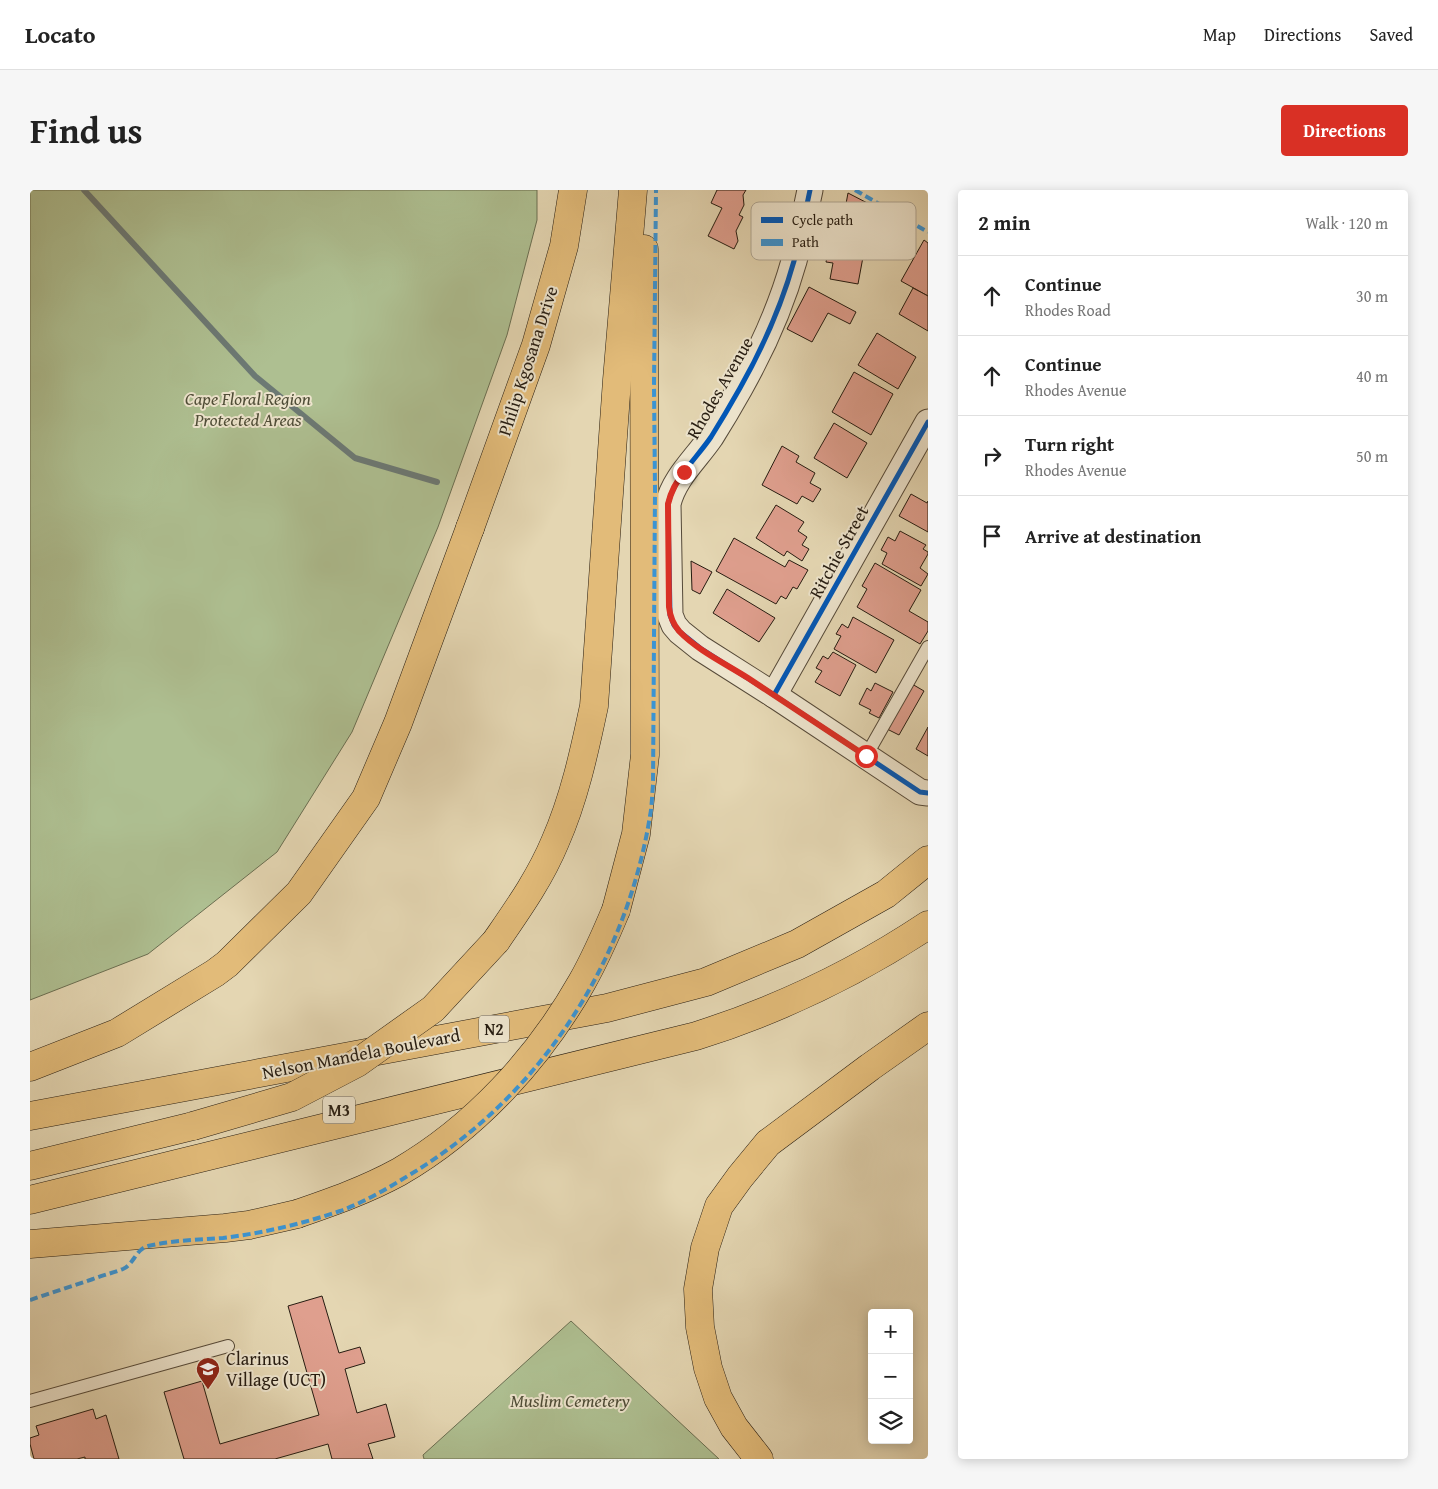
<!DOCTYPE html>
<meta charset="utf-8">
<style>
body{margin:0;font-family:"Gentium Book Plus",serif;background:#f6f6f6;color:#222}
.controls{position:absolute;right:15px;bottom:15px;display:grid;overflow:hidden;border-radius:5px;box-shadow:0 2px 12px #0003}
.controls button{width:45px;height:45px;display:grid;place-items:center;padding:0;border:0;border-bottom:1px solid #e0e0e0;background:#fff;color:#222;font:25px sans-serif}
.stop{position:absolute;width:15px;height:15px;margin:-11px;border:4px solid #d93025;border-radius:50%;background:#fff}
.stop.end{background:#d93025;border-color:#fff;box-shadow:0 1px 5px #0008}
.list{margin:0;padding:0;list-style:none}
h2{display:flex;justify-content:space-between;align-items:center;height:65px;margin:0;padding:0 20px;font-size:21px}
h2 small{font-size:16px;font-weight:400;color:#767676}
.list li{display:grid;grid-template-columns:32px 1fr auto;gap:15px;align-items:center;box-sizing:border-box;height:80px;padding:0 20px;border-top:1px solid #e0e0e0}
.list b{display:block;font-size:19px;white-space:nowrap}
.list p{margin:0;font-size:16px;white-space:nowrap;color:#767676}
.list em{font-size:16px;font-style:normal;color:#767676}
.icon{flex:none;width:28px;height:28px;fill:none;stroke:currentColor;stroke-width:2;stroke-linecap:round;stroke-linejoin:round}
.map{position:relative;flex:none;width:898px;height:1269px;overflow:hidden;border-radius:5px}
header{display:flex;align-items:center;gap:30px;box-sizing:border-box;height:70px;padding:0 25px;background:#fff;border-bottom:1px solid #e0e0e0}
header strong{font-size:24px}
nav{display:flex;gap:28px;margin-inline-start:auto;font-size:18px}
.intro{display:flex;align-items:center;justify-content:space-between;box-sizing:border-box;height:120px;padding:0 30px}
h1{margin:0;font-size:35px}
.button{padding:12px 22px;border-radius:5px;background:#d93025;color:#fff;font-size:18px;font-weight:700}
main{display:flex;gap:30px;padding:0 30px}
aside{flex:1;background:#fff;border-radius:5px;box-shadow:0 2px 12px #0003}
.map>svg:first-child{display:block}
.green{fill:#aebf91;stroke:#6a6e51}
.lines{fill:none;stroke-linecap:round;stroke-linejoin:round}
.stream{stroke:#6c7974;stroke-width:6}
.building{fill:#df9f8e;stroke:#261c11}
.lane-casing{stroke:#564a39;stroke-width:14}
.street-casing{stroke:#564a39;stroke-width:27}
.primary-casing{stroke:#261c11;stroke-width:29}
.highway-casing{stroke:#261c11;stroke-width:29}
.lane{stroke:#ede4cd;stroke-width:12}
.street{stroke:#ede4cd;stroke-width:25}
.primary{stroke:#e2bb79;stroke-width:28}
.highway{stroke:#e2bb79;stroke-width:28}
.highway-bridge-casing{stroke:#261c11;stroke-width:29;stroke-linecap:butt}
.highway-bridge{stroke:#e2bb79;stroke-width:28}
.quiet{stroke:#3b94d3;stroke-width:4;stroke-dasharray:8 4;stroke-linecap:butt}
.cycleway-casing{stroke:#ede4cd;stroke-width:8}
.cycleway{stroke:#0057b8;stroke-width:5}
.route{stroke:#d93025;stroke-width:6}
.labels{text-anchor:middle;stroke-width:4;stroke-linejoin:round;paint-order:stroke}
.shield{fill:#ede4cd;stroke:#625849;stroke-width:1}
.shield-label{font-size:16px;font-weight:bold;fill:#261c11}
.street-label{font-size:18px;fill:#261c11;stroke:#ede4cd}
.park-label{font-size:18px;font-style:italic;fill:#4f4d37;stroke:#ede4cd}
.poi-label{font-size:18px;fill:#261c11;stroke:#ede4cd;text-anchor:start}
.key{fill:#ede4cd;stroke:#b1a895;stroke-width:1}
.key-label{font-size:14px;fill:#261c11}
</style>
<header>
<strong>Locato</strong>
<nav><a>Map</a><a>Directions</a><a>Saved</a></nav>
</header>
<div class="intro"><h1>Find us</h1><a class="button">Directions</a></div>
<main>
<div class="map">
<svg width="898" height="1269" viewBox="0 0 898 1269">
<rect width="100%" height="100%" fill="#e4d6b2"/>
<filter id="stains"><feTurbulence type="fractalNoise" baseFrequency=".004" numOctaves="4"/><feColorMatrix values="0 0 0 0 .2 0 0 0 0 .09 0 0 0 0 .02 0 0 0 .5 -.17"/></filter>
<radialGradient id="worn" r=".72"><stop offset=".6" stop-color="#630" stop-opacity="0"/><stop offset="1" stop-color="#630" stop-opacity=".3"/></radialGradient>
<g class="green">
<polygon points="0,0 507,0 507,30 477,145 408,337 322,542 247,662 118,764 0,810"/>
<polygon points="541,1131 689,1269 394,1269 393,1265"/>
</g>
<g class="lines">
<polyline class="stream" points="54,0 225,186 325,268 407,292"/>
</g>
<g class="building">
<polygon points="687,0 716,0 713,5 714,15 709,25 713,27 706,41 708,51 704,59 678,46 692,18 681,13"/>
<polygon points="818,3 845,17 838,48 845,49 840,68 833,67 828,94 800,89 803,73 796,72 803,39 811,41"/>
<polygon points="894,50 898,53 898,106 871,91"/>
<polygon points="779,97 826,122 820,134 798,123 782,152 757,139"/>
<polygon points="883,98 898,106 898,141 869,124"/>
<polygon points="847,143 886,167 868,199 828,175"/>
<polygon points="824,182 863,204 841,245 802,222"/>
<polygon points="804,233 837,253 817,288 784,268"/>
<polygon points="752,256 769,266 766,272 785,283 780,293 791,299 783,312 772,306 767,314 732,295"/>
<polygon points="881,304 897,313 898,311 898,342 869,326"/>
<polygon points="746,315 774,332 768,341 777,347 772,355 779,359 772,371 757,361 754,366 726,348"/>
<polygon points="870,341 896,355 893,359 898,362 898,364 890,378 898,384 891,396 852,374 857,363 851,360 858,347 865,351"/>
<polygon points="704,348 755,377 759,370 778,380 767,399 763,397 756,409 751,406 746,414 686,381"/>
<polygon points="661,371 682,382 670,404 662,400"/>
<polygon points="845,373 891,400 879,421 898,432 898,441 890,454 827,417 837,399 832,396"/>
<polygon points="697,399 745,428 729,452 683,423"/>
<polygon points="823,427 864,450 846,483 804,459 811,446 806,444 812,434 818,438"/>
<polygon points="803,462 826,475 810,506 785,492 792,481 786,478 793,466 798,469"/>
<polygon points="845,493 863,502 849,528 839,523 841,520 829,514 837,498 841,501"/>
<polygon points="882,494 894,501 869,545 857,539"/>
<polygon points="898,537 898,566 886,559"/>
<polygon points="292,1106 309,1163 330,1157 335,1173 315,1179 327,1223 356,1214 365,1247 338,1254 343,1269 302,1269 298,1254 245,1269 154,1269 134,1202 172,1191 190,1254 289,1225 258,1116"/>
<polygon points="63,1219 66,1229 76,1225 89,1269 55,1269 55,1267 47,1269 4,1269 0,1254 0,1248 9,1245 6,1236"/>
</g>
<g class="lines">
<g class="lane-casing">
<g id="lane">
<polyline points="836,566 898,457"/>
<polyline points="0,1211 198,1156"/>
</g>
</g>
<g class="street-casing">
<g id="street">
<path d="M780 0C775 24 770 48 764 71 752 114 732 159 710 198 701 214 691 231 681 247 666 269 644 288 638 314L640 425 644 435 650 442 670 458 744 505 890 602 898 603"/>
<polyline points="744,505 898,232"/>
</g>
</g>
<g class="primary-casing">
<polyline id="primary" points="440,338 506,155 534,56 543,0"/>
</g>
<g class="highway-casing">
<g id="highway">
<polyline points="586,720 606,644 615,565 614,59"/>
<path d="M466 751C488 719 510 688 525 652 544 609 554 563 564 516L587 190 603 0"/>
<polyline points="0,877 87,843 185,783 197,774 269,703 336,608 368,533 440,338"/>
<polyline points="0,926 577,818 676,792 767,754 856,704 898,670"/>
<polyline points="0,976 163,936"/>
<path d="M0 1010 666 846C748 820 826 783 898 735"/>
<polyline points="0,1054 195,1038 219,1035 267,1024"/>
<polyline points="729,1269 704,1237 688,1208 678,1178 670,1137 668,1099 675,1058 689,1016 710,987 738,953 840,877 898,836"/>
</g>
</g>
<use href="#lane" class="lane"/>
<use href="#street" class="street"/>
<use href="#primary" class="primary"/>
<use href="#highway" class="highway"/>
<g class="highway-bridge-casing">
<g id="highway-bridge">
<polyline points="163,936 262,907 327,873 403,819 466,751"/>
<path d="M267 1024C302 1012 336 1000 369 982 445 938 509 868 552 792 565 769 576 744 586 720"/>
</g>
</g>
<use href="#highway-bridge" class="highway-bridge"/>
<g class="quiet">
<polyline points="825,0 898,42"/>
<path d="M0 1110C21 1103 42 1096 63 1089 73 1085 83 1083 93 1079 104 1074 106 1059 118 1056 143 1050 168 1050 193 1048 233 1043 272 1034 310 1021 335 1012 358 998 381 984 510 906 596 774 620 626 622 616 622 605 623 595L625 300 624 196 626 0"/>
</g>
<g class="cycleway-casing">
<g id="cycleway">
<path d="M780 0C775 24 770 48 764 71 752 114 732 159 710 198 701 214 691 231 681 247 666 269 644 288 638 314L640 425 644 435 650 442 670 458 744 505 890 602 898 603"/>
<polyline points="744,505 898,232"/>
</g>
</g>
<use href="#cycleway" class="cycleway"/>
</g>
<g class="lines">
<path class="route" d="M654 282C646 293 641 301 638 314L639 417C640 426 643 434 649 441 667 460 696 474 718 488 758 514 797 540 836 566"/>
</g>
<defs>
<g id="university-pin" transform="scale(1.25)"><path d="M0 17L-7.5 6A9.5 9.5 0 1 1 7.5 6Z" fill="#8f2418" stroke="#ede4cd"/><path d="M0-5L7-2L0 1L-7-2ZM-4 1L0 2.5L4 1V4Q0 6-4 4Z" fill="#fff"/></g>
</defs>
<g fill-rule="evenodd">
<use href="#university-pin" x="178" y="1179"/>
</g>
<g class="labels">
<g class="shield">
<rect x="449" y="825.5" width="30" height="27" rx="4"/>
<rect x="293" y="906.5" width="32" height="27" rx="4"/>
</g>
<g class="shield-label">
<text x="464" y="845">N2</text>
<text x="309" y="926">M3</text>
</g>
<g class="street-label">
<text transform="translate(498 171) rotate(-72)" y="6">Philip Kgosana Drive</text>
<text transform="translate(690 198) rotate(-60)" y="6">Rhodes Avenue</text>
<text transform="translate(809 362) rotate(-61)" y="6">Ritchie Street</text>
<text transform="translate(331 864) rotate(-11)" y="6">Nelson Mandela Boulevard</text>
</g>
<g class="park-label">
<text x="218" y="215">Cape Floral Region<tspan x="218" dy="21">Protected Areas</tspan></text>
<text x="540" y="1217">Muslim Cemetery</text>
</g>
<g class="poi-label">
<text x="196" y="1175">Clarinus<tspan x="196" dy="21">Village (UCT)</tspan></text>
</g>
</g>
<rect x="721" y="12" width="165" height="58" rx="8" class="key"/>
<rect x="731" y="27" width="22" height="6" fill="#0057b8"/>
<rect x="731" y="49" width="22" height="7" fill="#3b94d3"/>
<g class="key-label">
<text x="762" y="35">Cycle path</text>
<text x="762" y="57">Path</text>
</g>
<rect width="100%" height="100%" filter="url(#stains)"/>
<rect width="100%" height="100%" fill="url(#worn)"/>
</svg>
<div class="controls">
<button>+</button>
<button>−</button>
<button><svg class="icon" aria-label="layers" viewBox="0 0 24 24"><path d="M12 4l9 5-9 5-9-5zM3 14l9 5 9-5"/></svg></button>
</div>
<div class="stop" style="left:836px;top:566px"></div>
<div class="stop end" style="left:654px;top:282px"></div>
</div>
<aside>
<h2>2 min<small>Walk · 120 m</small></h2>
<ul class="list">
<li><svg class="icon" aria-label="ahead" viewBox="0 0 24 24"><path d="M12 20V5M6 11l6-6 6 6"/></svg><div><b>Continue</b><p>Rhodes Road</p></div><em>30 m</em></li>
<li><svg class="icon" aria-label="ahead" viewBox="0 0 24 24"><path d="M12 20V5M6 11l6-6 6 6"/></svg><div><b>Continue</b><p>Rhodes Avenue</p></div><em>40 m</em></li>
<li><svg class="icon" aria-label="right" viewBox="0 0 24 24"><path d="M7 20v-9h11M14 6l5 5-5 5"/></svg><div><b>Turn right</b><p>Rhodes Avenue</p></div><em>50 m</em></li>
<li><svg class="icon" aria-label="arrive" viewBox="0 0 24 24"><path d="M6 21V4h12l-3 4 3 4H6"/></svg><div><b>Arrive at destination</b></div></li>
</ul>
</aside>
</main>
